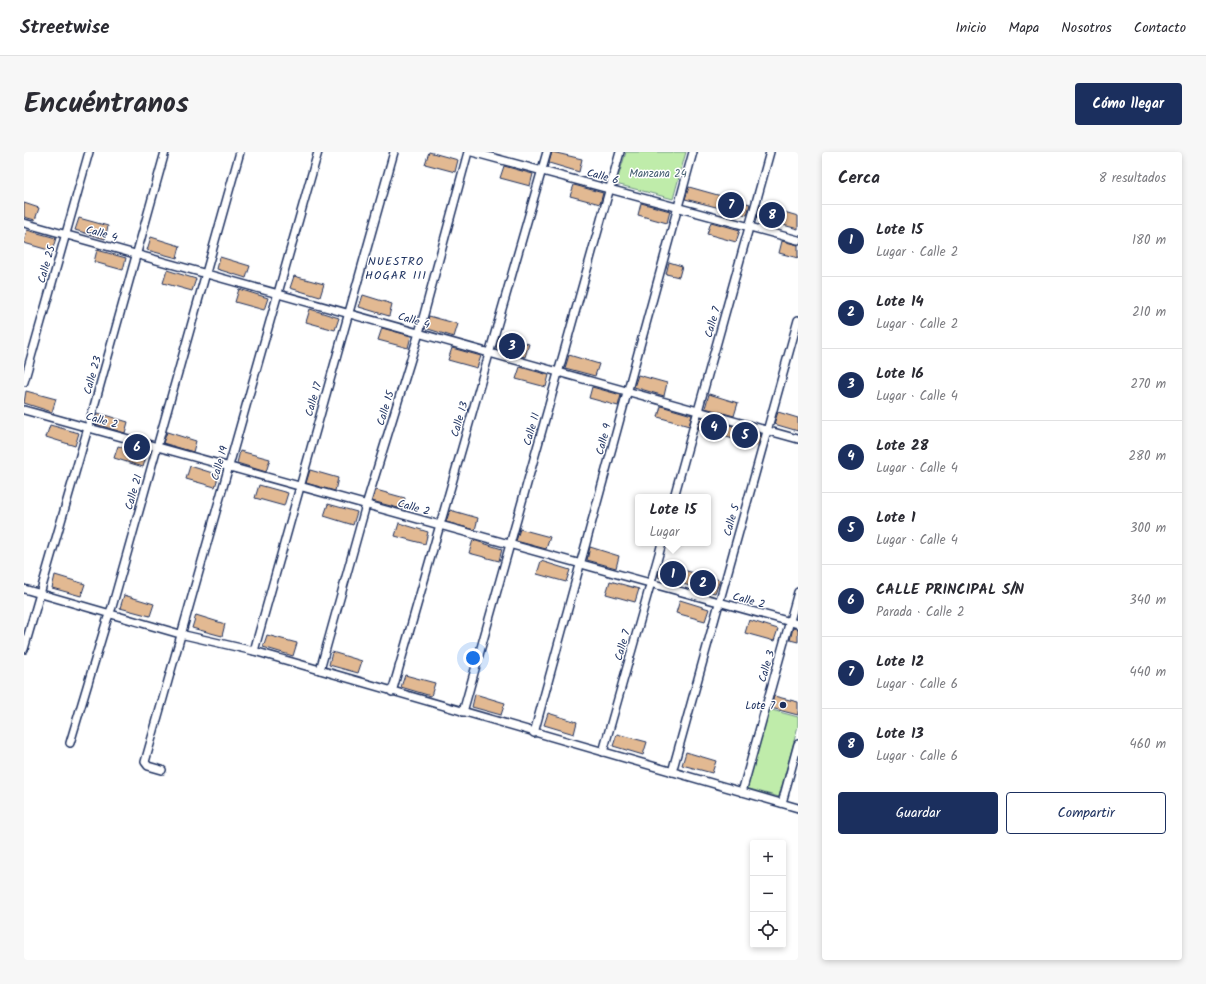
<!DOCTYPE html>
<html lang="es">
<meta charset="utf-8">
<style>
body{margin:0;font-family:Kalam,sans-serif;background:#f7f7f7;color:#2b2b33}
.controls{position:absolute;right:12px;bottom:12px;display:grid;overflow:hidden;border-radius:4px;box-shadow:0 2px 6px #0003}
.controls button{width:36px;height:36px;display:grid;place-items:center;padding:0;border:0;border-bottom:1px solid #e1e1e2;background:#fff;color:#2b2b33;font:20px sans-serif}
.you{position:absolute;left:449px;top:506px;width:14px;height:14px;margin:-10px;border:3px solid #fff;border-radius:50%;background:#1a73e8;box-shadow:0 0 0 6px #1a73e833}
.badge{display:grid;place-items:center;width:26px;height:26px;border-radius:50%;background:#1b2f5e;color:#fff;font-size:13px;font-weight:700}
.pin{position:absolute;translate:-50% -50%;border:2px solid #fff;box-shadow:0 1px 4px #0006}
.popup{position:absolute;left:611px;top:342px;width:76px;height:52px;box-sizing:border-box;display:grid;place-content:center;border-radius:4px;background:#fff;filter:drop-shadow(0 1px 3px #0005);font-size:13px;white-space:nowrap;color:#7c7c81}
.popup b{font-size:15px;color:#2b2b33}
.popup::after{content:'';position:absolute;left:50%;top:100%;margin-left:-8px;border:8px solid transparent;border-top-color:#fff}
.list{margin:0;padding:0;list-style:none}
h2{display:flex;justify-content:space-between;align-items:center;height:52px;margin:0;padding:0 16px;font-size:17px}
h2 small{font-size:13px;font-weight:400;color:#7c7c81}
.list li{display:grid;grid-template-columns:26px 1fr auto;gap:12px;align-items:center;box-sizing:border-box;height:72px;padding:0 16px;border-top:1px solid #e1e1e2}
.list b{display:block;font-size:15px;white-space:nowrap}
.list p{margin:0;font-size:13px;white-space:nowrap;color:#7c7c81}
.list em{font-size:13px;font-style:normal;color:#7c7c81}
.actions{display:flex;gap:8px;padding:12px 16px}
.actions a{flex:1;padding:9px 0;border:1px solid #1b2f5e;border-radius:4px;text-align:center;font-size:14px;color:#1b2f5e}
.actions .main{background:#1b2f5e;color:#fff}
.icon{flex:none;width:22px;height:22px;fill:none;stroke:currentColor;stroke-width:2;stroke-linecap:round;stroke-linejoin:round}
.map{position:relative;flex:none;width:774px;height:808px;overflow:hidden;border-radius:4px}
header{display:flex;align-items:center;gap:24px;box-sizing:border-box;height:56px;padding:0 20px;background:#fff;border-bottom:1px solid #e1e1e2}
header strong{font-size:19px}
nav{display:flex;gap:22px;margin-inline-start:auto;font-size:14px}
.intro{display:flex;align-items:center;justify-content:space-between;box-sizing:border-box;height:96px;padding:0 24px}
h1{margin:0;font-size:28px}
.button{padding:10px 18px;border-radius:4px;background:#1b2f5e;color:#fff;font-size:14px;font-weight:700}
main{display:flex;gap:24px;padding:0 24px}
aside{flex:1;background:#fff;border-radius:4px;box-shadow:0 2px 6px #0003}
.map>svg:first-child{display:block}
.green{fill:#bfecaa;stroke:#6d8e84}
.building{fill:#e2b992;stroke:#1b2f5e}
.lines{fill:none;stroke-linecap:round;stroke-linejoin:round}
.minor-casing{stroke:#1b2f5e;stroke-width:10}
.minor{stroke:#fff;stroke-width:7}
.poi-dot{fill:#1b2f5e;stroke:#fff;stroke-width:1.5}
.labels{text-anchor:middle;stroke-width:3;stroke-linejoin:round;paint-order:stroke}
.park-label{font-size:11px;fill:#445e71;stroke:#fff}
.street-label{font-size:11px;fill:#1b2f5e;stroke:#fff}
.poi-label{font-size:11px;fill:#1b2f5e;stroke:#fff;text-anchor:end}
.neighbourhood-label{font-size:12px;letter-spacing:1px;fill:#1b2f5e;stroke:#fff}
</style>
<header>
<strong>Streetwise</strong>
<nav><a>Inicio</a><a>Mapa</a><a>Nosotros</a><a>Contacto</a></nav>
</header>
<div class="intro"><h1>Encuéntranos</h1><a class="button">Cómo llegar</a></div>
<main>
<div class="map">
<svg width="774" height="808" viewBox="0 0 774 808">
<rect width="100%" height="100%" fill="#fff"/>
<filter id="ink" filterUnits="userSpaceOnUse"><feTurbulence type="fractalNoise" baseFrequency=".025" numOctaves="2"/><feDisplacementMap in="SourceGraphic" scale="8" xChannelSelector="R" yChannelSelector="G"/><feConvolveMatrix kernelMatrix="1 2 1 2 8 2 1 2 1" color-interpolation-filters="sRGB"/></filter>
<g filter="url(#ink)">
<g class="green">
<polygon points="602,0 662,0 649,47 592,32"/>
<polygon points="744,557 774,565 774,574 755,645 722,636"/>
</g>
<g class="building">
<polygon points="405,0 434,8 431,20 401,12"/>
<polygon points="528,0 558,7 555,20 525,11"/>
<polygon points="480,14 509,22 506,34 476,26"/>
<polygon points="550,33 579,41 576,52 546,44"/>
<polygon points="665,35 726,52 723,63 661,47"/>
<polygon points="0,51 15,56 11,68 0,65"/>
<polygon points="617,51 646,59 643,71 614,63"/>
<polygon points="736,53 774,64 774,77 733,66"/>
<polygon points="55,66 84,74 81,87 51,78"/>
<polygon points="687,70 716,78 712,90 683,82"/>
<polygon points="3,78 32,86 28,99 0,91"/>
<polygon points="127,85 156,94 153,106 123,98"/>
<polygon points="758,89 774,93 774,106 755,101"/>
<polygon points="73,98 102,106 99,118 70,110"/>
<polygon points="196,105 226,114 222,126 193,117"/>
<polygon points="645,110 658,114 655,125 642,122"/>
<polygon points="143,118 172,127 168,139 139,131"/>
<polygon points="270,124 300,132 296,145 266,136"/>
<polygon points="215,137 244,146 240,158 211,150"/>
<polygon points="339,143 368,152 365,164 335,155"/>
<polygon points="286,157 315,166 311,178 282,170"/>
<polygon points="405,164 434,172 430,185 401,176"/>
<polygon points="358,176 387,184 384,196 354,188"/>
<polygon points="475,184 505,192 501,205 472,196"/>
<polygon points="428,196 457,204 453,216 424,208"/>
<polygon points="545,203 575,212 571,224 541,216"/>
<polygon points="496,215 525,223 522,235 492,227"/>
<polygon points="614,223 643,231 640,244 610,235"/>
<polygon points="568,235 597,243 594,254 565,246"/>
<polygon points="2,239 32,247 28,260 0,251"/>
<polygon points="685,242 714,251 710,264 681,256"/>
<polygon points="637,254 668,263 665,274 634,265"/>
<polygon points="754,260 774,266 774,279 750,272"/>
<polygon points="74,261 104,270 101,281 71,272"/>
<polygon points="677,265 737,282 734,294 674,277"/>
<polygon points="26,273 55,281 51,294 22,285"/>
<polygon points="143,280 172,289 169,300 139,291"/>
<polygon points="94,294 123,302 119,315 90,306"/>
<polygon points="216,299 246,307 242,320 213,311"/>
<polygon points="166,314 195,323 191,335 162,327"/>
<polygon points="286,318 314,326 311,339 282,331"/>
<polygon points="235,333 264,341 260,354 231,346"/>
<polygon points="352,338 381,346 378,357 348,349"/>
<polygon points="304,352 333,360 329,373 300,364"/>
<polygon points="426,358 454,366 451,378 422,370"/>
<polygon points="375,371 404,380 401,392 371,384"/>
<polygon points="496,377 526,385 522,397 492,389"/>
<polygon points="449,388 478,397 475,409 445,401"/>
<polygon points="566,395 595,404 592,416 563,408"/>
<polygon points="517,409 546,418 542,430 513,422"/>
<polygon points="637,412 696,428 691,441 634,425"/>
<polygon points="31,423 61,432 57,444 28,436"/>
<polygon points="586,429 615,437 611,450 582,442"/>
<polygon points="100,443 130,452 126,464 96,456"/>
<polygon points="656,448 685,457 681,469 652,461"/>
<polygon points="172,463 201,472 198,484 168,476"/>
<polygon points="725,468 754,477 750,489 721,481"/>
<polygon points="769,476 774,477 774,490 766,488"/>
<polygon points="243,483 273,491 269,504 239,495"/>
<polygon points="308,500 338,509 334,521 305,513"/>
<polygon points="381,523 411,531 407,544 377,535"/>
<polygon points="451,542 481,551 477,563 448,555"/>
<polygon points="750,544 774,550 774,563 747,556"/>
<polygon points="524,561 553,570 550,582 520,573"/>
<polygon points="593,582 623,590 619,603 589,594"/>
<polygon points="662,600 692,609 688,621 658,613"/>
</g>
<g class="lines">
<g class="minor-casing">
<g id="minor">
<polyline points="448,0 774,88"/>
<polyline points="0,71 774,287"/>
<polyline points="0,230 65,0"/>
<polyline points="0,258 774,472"/>
<polyline points="650,345 746,0"/>
<polyline points="0,437 156,482 230,499 774,656"/>
<polyline points="0,497 64,276 141,0"/>
<polyline points="230,499 370,0"/>
<polyline points="296,518 342,353 395,181 444,0"/>
<polyline points="368,540 523,0"/>
<polyline points="439,560 596,0"/>
<polyline points="510,581 669,0"/>
<polyline points="46,591 83,468 88,455 216,0"/>
<polyline points="579,600 638,391"/>
<polyline points="138,618 124,614 121,610 294,0"/>
<polyline points="648,620 774,168"/>
<polyline points="718,640 774,440"/>
<polyline points="758,651 774,592"/>
</g>
</g>
<use href="#minor" class="minor"/>
</g>
</g>
<circle class="poi-dot" cx="759" cy="553" r="4"/>
<g class="labels">
<g class="park-label">
<text x="634" y="25">Manzana 24</text>
</g>
<g class="street-label">
<text transform="translate(579 24) rotate(15)" y="4">Calle 6</text>
<text transform="translate(78 81) rotate(15)" y="4">Calle 4</text>
<text transform="translate(22 112) rotate(-74)" y="4">Calle 25</text>
<text transform="translate(390 168) rotate(16)" y="4">Calle 4</text>
<text transform="translate(688 170) rotate(-74)" y="4">Calle 7</text>
<text transform="translate(68 223) rotate(-74)" y="4">Calle 23</text>
<text transform="translate(289 247) rotate(-74)" y="4">Calle 17</text>
<text transform="translate(361 256) rotate(-73)" y="4">Calle 15</text>
<text transform="translate(435 267) rotate(-74)" y="4">Calle 13</text>
<text transform="translate(78 268) rotate(16)" y="4">Calle 2</text>
<text transform="translate(507 277) rotate(-74)" y="4">Calle 11</text>
<text transform="translate(579 287) rotate(-75)" y="4">Calle 9</text>
<text transform="translate(195 311) rotate(-74)" y="4">Calle 19</text>
<text transform="translate(109 340) rotate(-74)" y="4">Calle 21</text>
<text transform="translate(390 355) rotate(16)" y="4">Calle 2</text>
<text transform="translate(707 368) rotate(-74)" y="4">Calle 5</text>
<text transform="translate(725 448) rotate(15)" y="4">Calle 2</text>
<text transform="translate(598 493) rotate(-74)" y="4">Calle 7</text>
<text transform="translate(742 514) rotate(-74)" y="4">Calle 3</text>
</g>
<g class="poi-label">
<text x="751" y="557">Lote 7</text>
</g>
<g class="neighbourhood-label">
<text x="372" y="113">NUESTRO<tspan x="372" dy="14">HOGAR III</tspan></text>
</g>
</g>
</svg>
<div class="controls">
<button>+</button>
<button>−</button>
<button><svg class="icon" aria-label="locate" viewBox="0 0 24 24"><circle cx="12" cy="12" r="6"/><path d="M12 2v4M12 18v4M2 12h4M18 12h4"/></svg></button>
</div>
<div class="you"></div>
<div class="pin badge" style="left:649px;top:422px">1</div>
<div class="popup"><b>Lote 15</b>Lugar</div>
<div class="pin badge" style="left:679px;top:431px">2</div>
<div class="pin badge" style="left:488px;top:194px">3</div>
<div class="pin badge" style="left:690px;top:275px">4</div>
<div class="pin badge" style="left:721px;top:283px">5</div>
<div class="pin badge" style="left:113px;top:295px">6</div>
<div class="pin badge" style="left:707px;top:53px">7</div>
<div class="pin badge" style="left:748px;top:63px">8</div>
</div>
<aside>
<h2>Cerca<small>8 resultados</small></h2>
<ul class="list">
<li><span class="badge">1</span><div><b>Lote 15</b><p>Lugar · Calle 2</p></div><em>180 m</em></li>
<li><span class="badge">2</span><div><b>Lote 14</b><p>Lugar · Calle 2</p></div><em>210 m</em></li>
<li><span class="badge">3</span><div><b>Lote 16</b><p>Lugar · Calle 4</p></div><em>270 m</em></li>
<li><span class="badge">4</span><div><b>Lote 28</b><p>Lugar · Calle 4</p></div><em>280 m</em></li>
<li><span class="badge">5</span><div><b>Lote 1</b><p>Lugar · Calle 4</p></div><em>300 m</em></li>
<li><span class="badge">6</span><div><b>CALLE PRINCIPAL S/N</b><p>Parada · Calle 2</p></div><em>340 m</em></li>
<li><span class="badge">7</span><div><b>Lote 12</b><p>Lugar · Calle 6</p></div><em>440 m</em></li>
<li><span class="badge">8</span><div><b>Lote 13</b><p>Lugar · Calle 6</p></div><em>460 m</em></li>
</ul>
<div class="actions"><a class="main">Guardar</a><a>Compartir</a></div>
</aside>
</main>
